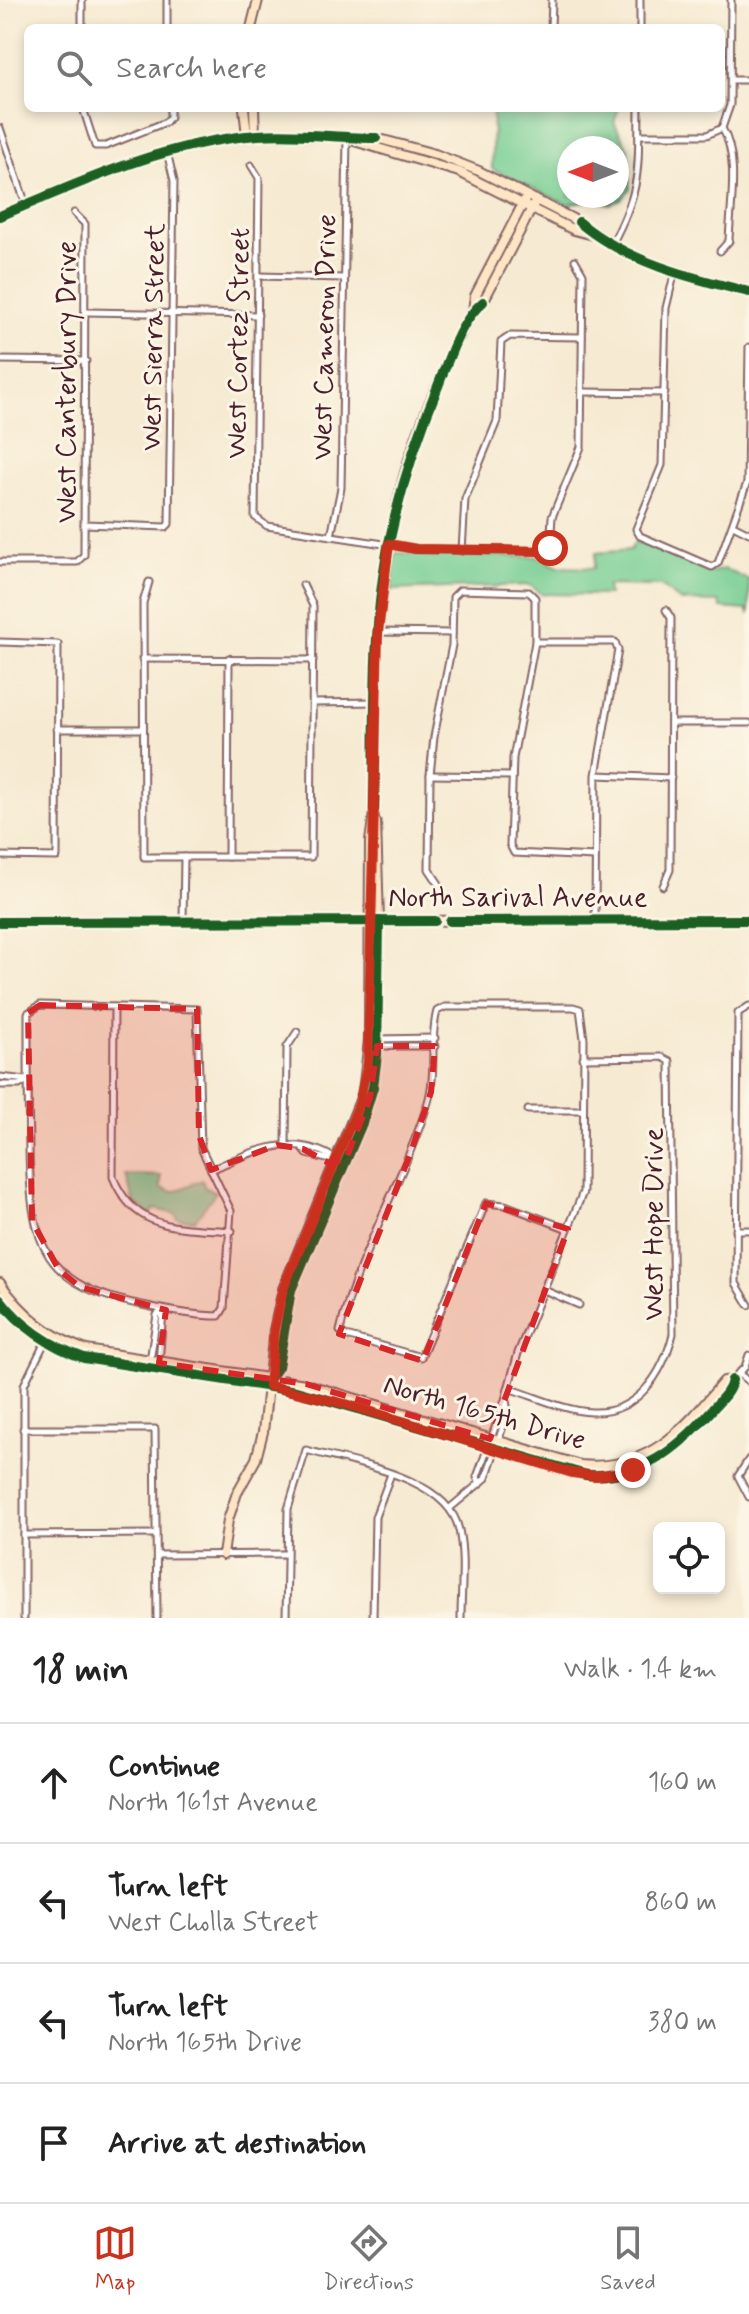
<!DOCTYPE html>
<meta charset="utf-8">
<style>
body{margin:0;font-family:Mynerve,sans-serif;background:#f2f2f2;color:#222}
.controls{position:absolute;right:24px;bottom:24px;display:grid;overflow:hidden;border-radius:12px;box-shadow:0 4px 12px #0003}
.controls button{width:72px;height:72px;display:grid;place-items:center;padding:0;border:0;border-bottom:2px solid #e0e0e0;background:#fff;color:#222;font:40px sans-serif}
.compass{position:absolute;left:557px;top:136px;width:72px;height:72px;border-radius:50%;background:#fff;box-shadow:0 4px 12px #0003;rotate:270deg}
.stop{position:absolute;width:24px;height:24px;margin:-18px;border:6px solid #c8321e;border-radius:50%;background:#fff}
.stop.end{background:#c8321e;border-color:#fff;box-shadow:0 2px 8px #0008}
.list{margin:0;padding:0;list-style:none}
h2{display:flex;justify-content:space-between;align-items:center;height:104px;margin:0;padding:0 32px;font-size:34px}
h2 small{font-size:26px;font-weight:400;color:#767676}
.list li{display:grid;grid-template-columns:52px 1fr auto;gap:24px;align-items:center;box-sizing:border-box;height:120px;padding:0 32px;border-top:2px solid #e0e0e0}
.list b{display:block;font-size:30px;white-space:nowrap}
.list p{margin:0;font-size:26px;white-space:nowrap;color:#767676}
.list em{font-size:26px;font-style:normal;color:#767676}
.icon{flex:none;width:44px;height:44px;fill:none;stroke:currentColor;stroke-width:2;stroke-linecap:round;stroke-linejoin:round}
.map{position:relative;flex:none;width:749px;height:1618px;overflow:hidden}
.search{position:absolute;background:#fff;box-shadow:0 4px 12px #0003;left:24px;right:24px;top:24px;height:88px;display:flex;align-items:center;gap:20px;box-sizing:border-box;padding:0 28px;border-radius:12px;color:#767676;font-size:30px}
.sheet{height:584px;background:#fff}
nav{display:flex;justify-content:space-around;align-items:center;box-sizing:border-box;height:112px;border-top:2px solid #e0e0e0;background:#fff;font-size:22px;color:#767676}
nav a{display:grid;justify-items:center;gap:4px}
nav .on{color:#c8321e}
.map>svg:first-child{display:block}
.green{fill:#75cd93;stroke:#60765f;stroke-width:2;fill-rule:evenodd}
.lines{fill:none;stroke-linecap:round;stroke-linejoin:round}
.street-casing{stroke:#866665;stroke-width:9}
.secondary-casing{stroke:#866665;stroke-width:12}
.street{stroke:#fff;stroke-width:5}
.secondary{stroke:#fde5c5;stroke-width:8}
.cycleway-casing{stroke:#fcf5e5;stroke-width:15}
.cycleway{stroke:#1b5e20;stroke-width:10}
.route{stroke:#c8321e;stroke-width:10}
.marked{fill:#d62828;fill-opacity:0.2;stroke:#d62828;stroke-width:6;stroke-dasharray:16 10;stroke-linejoin:round}
.labels{text-anchor:middle;stroke-width:6;stroke-linejoin:round;paint-order:stroke}
.street-label{font-size:28px;fill:#4a1f2b;stroke:#fcf5e5}
</style>
<div class="map">
<svg width="749" height="1618" viewBox="0 0 749 1618">
<rect width="100%" height="100%" fill="#fcf5e5"/>
<filter id="ink" filterUnits="userSpaceOnUse"><feTurbulence type="fractalNoise" baseFrequency=".0125" numOctaves="2"/><feDisplacementMap in="SourceGraphic" scale="16" xChannelSelector="R" yChannelSelector="G"/><feConvolveMatrix kernelMatrix="1 2 1 2 8 2 1 2 1" color-interpolation-filters="sRGB"/></filter>
<filter id="wash" filterUnits="userSpaceOnUse"><feTurbulence type="fractalNoise" baseFrequency=".006" numOctaves="4" result="noise"/><feDisplacementMap in="SourceGraphic" scale="32" xChannelSelector="R" yChannelSelector="G"/><feGaussianBlur stdDeviation="1.8" result="paint"/><feColorMatrix in="noise" values="0 0 0 0 0 0 0 0 0 0 0 0 0 0 0 0 0 1.4 0 .05"/><feComposite in="paint" operator="in"/></filter>
<g filter="url(#wash)">
<rect width="100%" height="100%" fill="#f6ead2"/>
<g class="green">
<path d="M493 108H619L614 122 628 149 630 189 621 199 610 204 592 200 566 204 492 169ZM569 148H617V196H569Z"/>
<polygon points="636,541 712,572 724,569 749,580 749,615 747,610 721,608 719,602 681,601 661,586 607,585 608,595 542,594 530,585 392,590 395,553 539,557 558,567 594,568 596,553 630,550"/>
<polygon points="126,1175 161,1176 161,1188 173,1192 202,1180 205,1188 216,1192 195,1220 178,1219 176,1214 155,1209 150,1215 133,1201"/>
</g>
</g>
<g filter="url(#ink)">
<g class="lines">
<g class="street-casing">
<g id="street">
<polyline points="82,28 82,0"/>
<polyline points="167,28 167,0"/>
<polyline points="551,28 552,0"/>
<polyline points="640,28 640,0"/>
<polyline points="732,80 749,80"/>
<polyline points="83,108 95,146 106,146 166,122 170,117 170,108"/>
<polyline points="0,128 26,205"/>
<polyline points="722,128 730,105 731,0"/>
<polyline points="639,135 707,135 722,128"/>
<polyline points="251,165 259,178 255,517 267,526 416,549 544,551 550,548 552,517 581,447 583,274 575,260"/>
<path d="M612 244C642 188 638 169 639 108"/>
<path d="M720 251 729 241C730 207 740 157 722 128"/>
<polyline points="675,271 666,308 662,465 636,529 640,536 712,567 718,563 747,483 749,347"/>
<polyline points="258,276 344,278"/>
<polyline points="86,312 258,315"/>
<polyline points="0,360 86,361"/>
<polyline points="583,392 665,393"/>
<polyline points="84,524 166,527 169,524 174,181 167,152"/>
<polyline points="733,525 749,533"/>
<polyline points="331,536 341,488 347,138"/>
<polyline points="462,551 465,499 497,421 501,342 510,336 582,337"/>
<polyline points="0,562 77,562 84,555 85,224 74,213"/>
<polyline points="149,582 143,603 144,857 311,857 313,606 303,585"/>
<polyline points="378,632 452,633"/>
<polyline points="0,642 58,644 57,857 0,856"/>
<polyline points="535,642 615,642 618,650 596,775 595,921"/>
<polyline points="142,659 313,660"/>
<polyline points="313,703 376,702"/>
<polyline points="673,723 749,723"/>
<polyline points="57,729 143,729"/>
<polyline points="430,775 512,776"/>
<polyline points="597,775 671,778"/>
<polyline points="228,857 229,658"/>
<polyline points="439,884 429,869 430,775 434,737 452,645 453,597 460,590 529,592 535,598 535,642 513,758 510,845 514,853 595,857"/>
<polyline points="663,886 670,870 671,618 666,610"/>
<polyline points="183,921 184,857"/>
<path d="M40 1005 197 1009 201 1148 231 1211 224 1308 219 1316C195 1316 170 1311 147 1306 42 1286 31 1247 29 1148 28 1103 28 1058 28 1013Z"/>
<polyline points="749,1006 738,1013 736,1283 749,1305"/>
<path d="M114 1007 113 1177C135 1232 180 1227 232 1231"/>
<polyline points="376,1039 435,1038"/>
<polyline points="374,1046 435,1046"/>
<polyline points="0,1077 27,1080"/>
<polyline points="0,1085 19,1085 28,1080"/>
<polyline points="528,1110 583,1110"/>
<polyline points="286,1146 287,1047 297,1032"/>
<polyline points="303,1149 307,1154 334,1161"/>
<path d="M211 1170C248 1153 287 1134 327 1154 333 1157 337 1162 343 1165"/>
<polyline points="736,1230 749,1230"/>
<polyline points="544,1290 579,1305"/>
<polyline points="150,1361 157,1315 163,1310"/>
<polyline points="159,1364 163,1311"/>
<polyline points="738,1373 749,1382"/>
<polyline points="732,1380 745,1367 749,1355"/>
<path d="M508 1388C534 1396 565 1411 592 1412 638 1414 663 1373 673 1334L670 1061 662 1057 583 1058"/>
<polyline points="23,1429 155,1429 157,1618"/>
<polyline points="749,1459 738,1476 749,1497"/>
<path d="M480 1484 477 1477 505 1400 518 1353 583 1192 584 1039 580 1009 573 1007H445L437 1011C429 1040 437 1072 428 1102 404 1180 359 1251 340 1331L346 1336 421 1357 486 1203 505 1205 568 1229"/>
<polyline points="450,1508 486,1478 508,1411 506,1401"/>
<polyline points="24,1535 156,1534"/>
<polyline points="157,1555 286,1554"/>
<polyline points="24,1618 24,1385 47,1338"/>
<path d="M286 1618 288 1509 306 1450C351 1463 448 1476 459 1530 465 1558 461 1590 461 1618"/>
<polyline points="373,1618 375,1517 391,1474"/>
</g>
</g>
<g class="secondary-casing">
<g id="secondary">
<polyline points="251,28 258,0"/>
<polyline points="244,108 247,136"/>
<polyline points="254,108 255,135"/>
<polyline points="354,141 459,172 574,230 593,235"/>
<polyline points="0,216 129,163 200,143 265,135 376,138 435,154 479,171 579,222 618,248 664,268 749,292"/>
<polyline points="474,310 483,302 534,204"/>
<polyline points="0,922 749,920"/>
<path d="M0 1283C22 1315 49 1337 86 1350L306 1384 580 1465C649 1472 684 1429 724 1381L732 1380"/>
<path d="M0 1299C22 1328 50 1346 84 1358L296 1391 586 1475C641 1479 677 1450 711 1411 719 1401 730 1393 732 1380"/>
<polyline points="272,1376 278,1367 291,1290 362,1123 374,1079 379,921 376,822"/>
<path d="M223 1555 228 1520 237 1493 256 1459 263 1432 274 1330 283 1289 363 1093 369 1040 370 841 374 813C375 690 373 562 414 444 429 398 451 353 473 310L475 296 527 196"/>
</g>
</g>
<use href="#street" class="street"/>
<use href="#secondary" class="secondary"/>
<g class="cycleway-casing">
<g id="cycleway">
<path d="M0 216C83 181 167 142 258 135 297 132 337 138 376 138"/>
<path d="M579 222C626 262 691 278 749 292"/>
<path d="M374 809C376 721 371 629 389 543 401 486 418 434 440 381 450 355 461 320 483 302"/>
<polyline points="450,921 749,920"/>
<polyline points="0,922 435,921"/>
<path d="M0 1299C22 1328 50 1346 84 1358L296 1391 586 1475C641 1479 677 1450 711 1411 719 1401 730 1393 732 1380"/>
<polyline points="271,1377 278,1367 291,1290 362,1123 373,1087 377,1055 379,921"/>
</g>
</g>
<use href="#cycleway" class="cycleway"/>
</g>
</g>
<g class="lines" filter="url(#ink)">
<polyline class="route" points="550,548 544,551 416,549 389,544 378,632 368,1062 359,1104 283,1289 274,1330 269,1386 346,1404 572,1473 596,1476 633,1470"/>
</g>
<path class="marked" d="M40 1005 197 1009 199 1135 211 1170 277 1145 303 1149 329 1163 346 1159 370 1098 377 1046H435L431 1092 411 1152 339 1334 423 1361 486 1203 568 1229 490 1439 306 1384 159 1363 166 1310 80 1287 59 1270 32 1221 28 1013Z"/>
<g class="labels">
<g class="street-label">
<text transform="translate(152 337) rotate(-89)" y="10">West Sierra Street</text>
<text transform="translate(323 337) rotate(-89)" y="10">West Cameron Drive</text>
<text transform="translate(237 343) rotate(-89)" y="10">West Cortez Street</text>
<text transform="translate(65 382) rotate(-90)" y="10">West Canterbury Drive</text>
<text x="518" y="906">North Sarival Avenue</text>
<text transform="translate(652 1224) rotate(-90)" y="10">West Hope Drive</text>
<text transform="translate(485 1411) rotate(16)" y="10">North 165th Drive</text>
</g>
</g>
</svg>
<div class="controls">
<button><svg class="icon" aria-label="locate" viewBox="0 0 24 24"><circle cx="12" cy="12" r="6"/><path d="M12 2v4M12 18v4M2 12h4M18 12h4"/></svg></button>
</div>
<svg class="compass" viewBox="-18 -18 36 36"><path d="M0-13l5 13h-10z" fill="#e53935"/><path d="M0 13l5-13h-10z" fill="#767676"/></svg>
<div class="stop" style="left:550px;top:548px"></div>
<div class="stop end" style="left:633px;top:1470px"></div>
<div class="search"><svg class="icon" aria-label="search" viewBox="0 0 24 24"><circle cx="10" cy="10" r="6"/><path d="M15 15l6 6"/></svg>Search here</div>
</div>
<section class="sheet">
<h2>18 min<small>Walk · 1.4 km</small></h2>
<ul class="list">
<li><svg class="icon" aria-label="ahead" viewBox="0 0 24 24"><path d="M12 20V5M6 11l6-6 6 6"/></svg><div><b>Continue</b><p>North 161st Avenue</p></div><em>160 m</em></li>
<li><svg class="icon" aria-label="left" viewBox="0 0 24 24"><path d="M17 20v-9H6M10 6l-5 5 5 5"/></svg><div><b>Turn left</b><p>West Cholla Street</p></div><em>860 m</em></li>
<li><svg class="icon" aria-label="left" viewBox="0 0 24 24"><path d="M17 20v-9H6M10 6l-5 5 5 5"/></svg><div><b>Turn left</b><p>North 165th Drive</p></div><em>380 m</em></li>
<li><svg class="icon" aria-label="arrive" viewBox="0 0 24 24"><path d="M6 21V4h12l-3 4 3 4H6"/></svg><div><b>Arrive at destination</b></div></li>
</ul>
</section>
<nav>
<a class="on"><svg class="icon" aria-label="map" viewBox="0 0 24 24"><path d="M3 6l6-2 6 2 6-2v14l-6 2-6-2-6 2zM9 4v14M15 6v14"/></svg>Map</a>
<a><svg class="icon" aria-label="directions" viewBox="0 0 24 24"><path d="M12 3l9 9-9 9-9-9zM9 14v-3h6M13 9l2 2-2 2"/></svg>Directions</a>
<a><svg class="icon" aria-label="saved" viewBox="0 0 24 24"><path d="M7 4h10v16l-5-4-5 4z"/></svg>Saved</a>
</nav>
